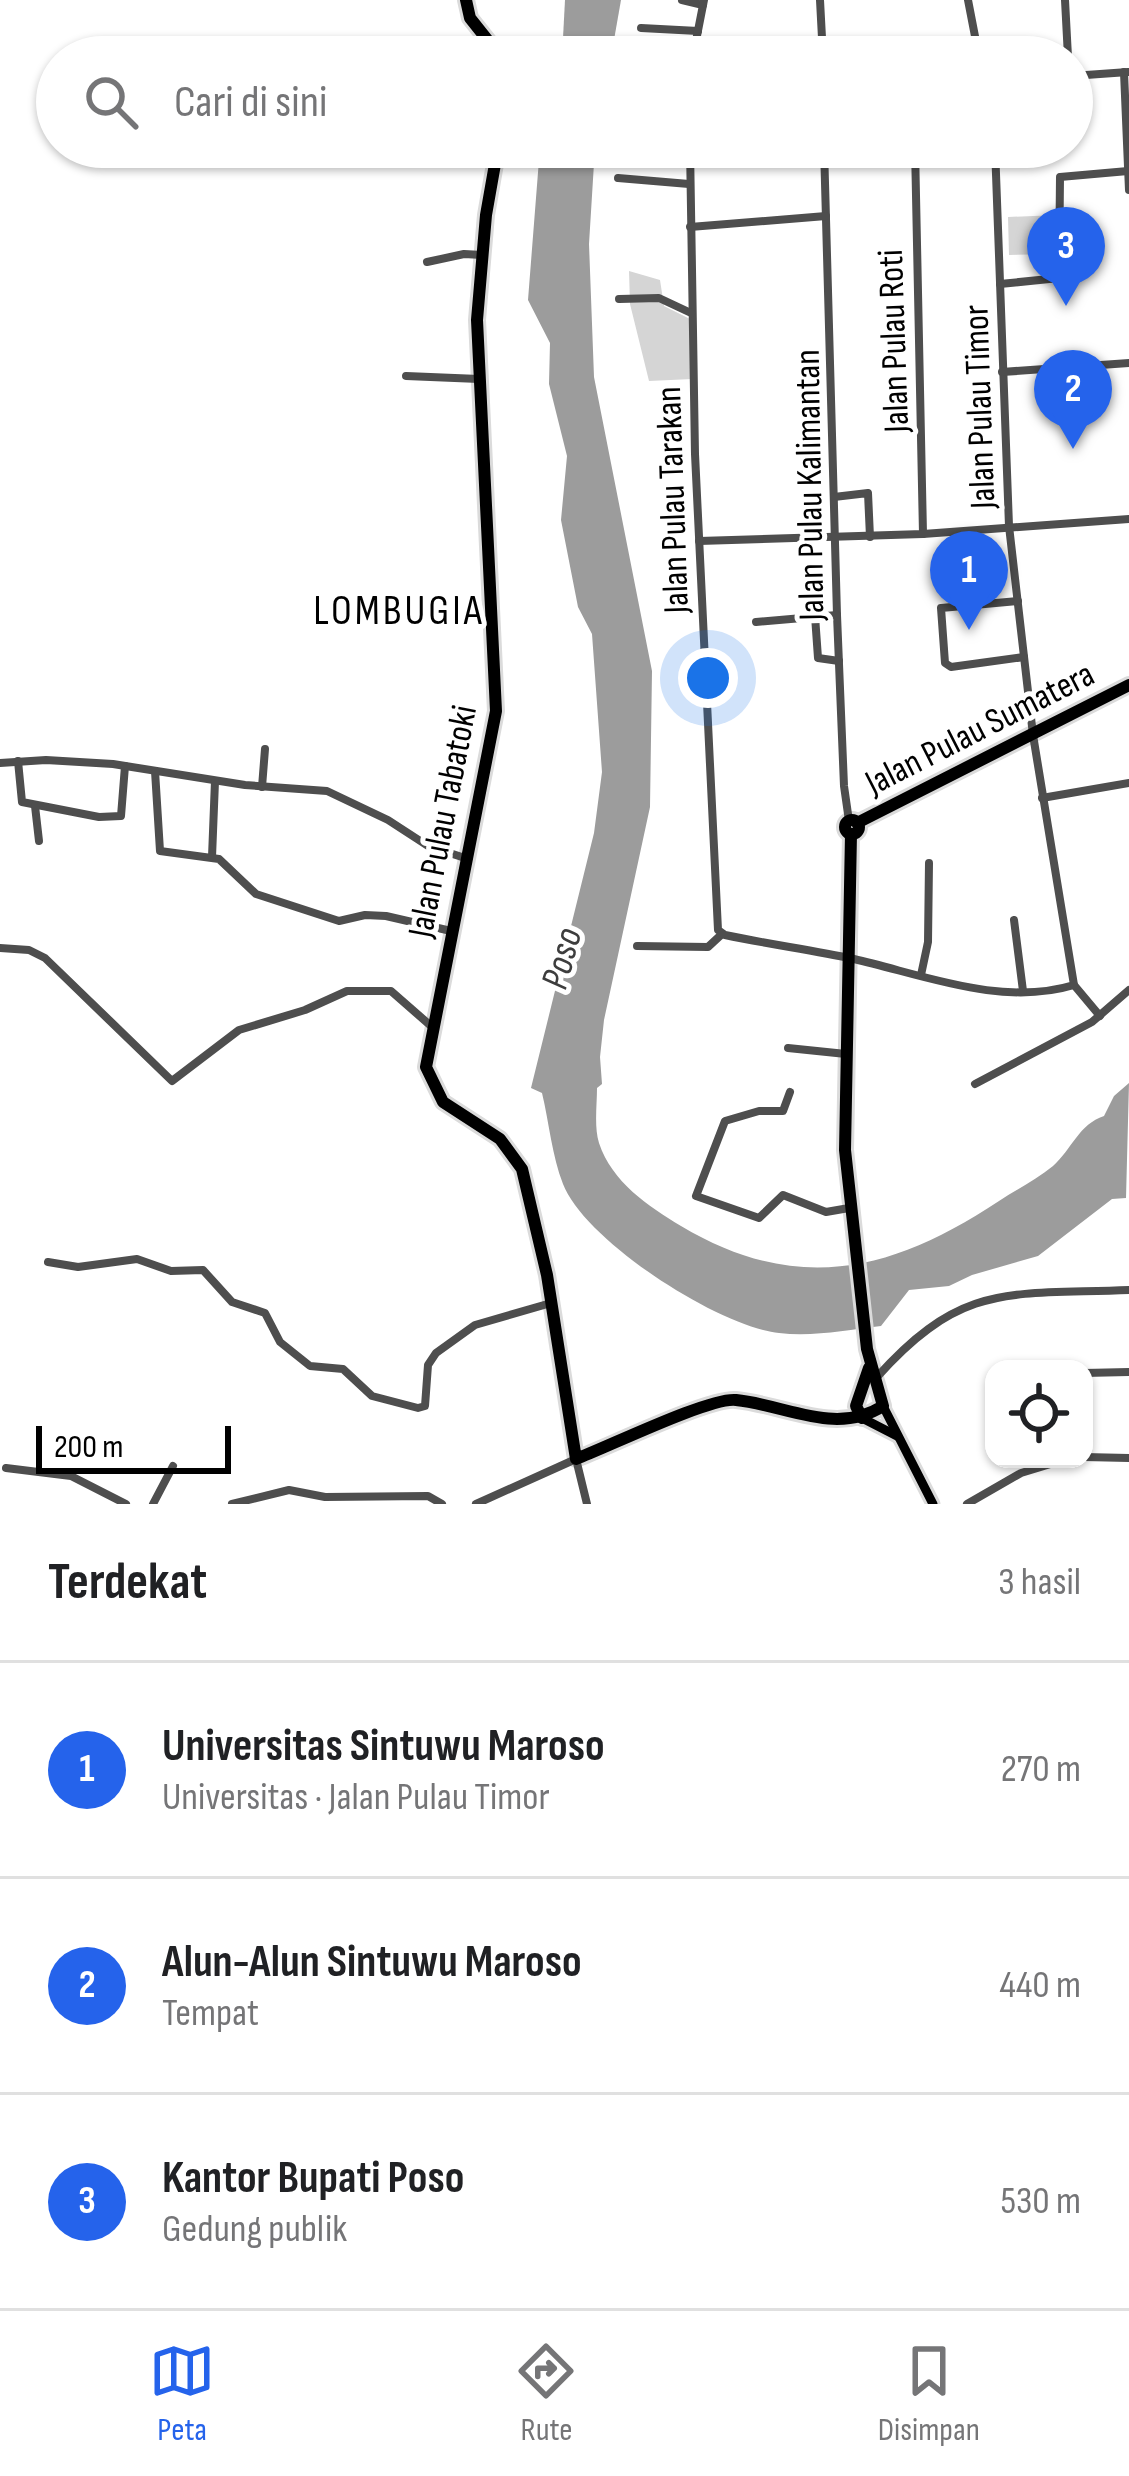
<!DOCTYPE html>
<html lang="id">
<meta charset="utf-8">
<style>
body{margin:0;font-family:"Sofia Sans Condensed",sans-serif;background:#f6f6f6;color:#202124}
.controls{position:absolute;right:36px;bottom:36px;display:grid;overflow:hidden;border-radius:24px;box-shadow:0 3px 9px #0004}
.controls button{width:108px;height:108px;display:grid;place-items:center;padding:0;border:0;border-bottom:3px solid #e0e0e0;background:#fff;color:#202124;font:60px sans-serif}
.scale{position:absolute;left:36px;bottom:30px;width:195px;box-sizing:border-box;padding-left:12px;border:6px solid #000;border-top:0;font-size:33px;line-height:42px;white-space:nowrap;color:#000;-webkit-text-stroke:9px #fff;paint-order:stroke}
.you{position:absolute;left:708px;top:678px;width:42px;height:42px;margin:-30px;border:9px solid #fff;border-radius:50%;background:#1a73e8;box-shadow:0 0 0 18px #1a73e833}
.badge{display:grid;place-items:center;width:78px;height:78px;border-radius:50%;background:#2563eb;color:#fff;font-size:39px;font-weight:700}
.pin{position:absolute;translate:-50% -99px;filter:drop-shadow(0 3px 6px #0008)}
.pin::after{content:'';position:absolute;top:63px;width:42px;height:36px;background:inherit;clip-path:polygon(0 0,100% 0,50% 100%)}
.list{margin:0;padding:0;list-style:none}
h2{display:flex;justify-content:space-between;align-items:center;height:156px;margin:0;padding:0 48px;font-size:51px}
h2 small{font-size:39px;font-weight:400;color:#757577}
.list li{display:grid;grid-template-columns:78px 1fr auto;gap:36px;align-items:center;box-sizing:border-box;height:216px;padding:0 48px;border-top:3px solid #e0e0e0}
.list b{display:block;font-size:45px;white-space:nowrap}
.list p{margin:0;font-size:39px;white-space:nowrap;color:#757577}
.list em{font-size:39px;font-style:normal;color:#757577}
.icon{flex:none;width:66px;height:66px;fill:none;stroke:currentColor;stroke-width:2;stroke-linecap:round;stroke-linejoin:round}
.map{position:relative;flex:none;width:1129px;height:1504px;overflow:hidden}
.search{position:absolute;background:#fff;box-shadow:0 3px 9px #0004;left:36px;right:36px;top:36px;height:132px;display:flex;align-items:center;gap:30px;box-sizing:border-box;padding:0 42px;border-radius:66px;color:#757577;font-size:45px}
.sheet{height:804px;background:#fff}
nav{display:flex;justify-content:space-around;align-items:center;box-sizing:border-box;height:168px;border-top:3px solid #e0e0e0;background:#fff;font-size:33px;color:#757577}
nav a{display:grid;justify-items:center;gap:6px}
nav .on{color:#2563eb}
.map>svg:first-child{display:block}
.green{fill:#d5d5d5}
.water{fill:#9c9c9c}
.lines{fill:none;stroke-linecap:round;stroke-linejoin:round}
.major-casing{stroke:#dbdbdb;stroke-width:15}
.highway-casing{stroke:#dbdbdb;stroke-width:18}
.minor{stroke:#4e4e4e;stroke-width:8}
.major{stroke:#000;stroke-width:9}
.highway{stroke:#000;stroke-width:12}
.labels{text-anchor:middle;stroke-width:10;stroke-linejoin:round;paint-order:stroke}
.street-label{font-size:36px;fill:#000;stroke:#fff}
.water-label{font-size:39px;font-style:italic;fill:#3d3d3d;stroke:#fff}
.quarter-label{font-size:42px;letter-spacing:3px;fill:#000;stroke:#fff}
</style>
<div class="map">
<svg width="1129" height="1504" viewBox="0 0 1129 1504">
<rect width="100%" height="100%" fill="#fff"/>
<g class="green">
<polygon points="1057,215 1058,254 1009,255 1008,217"/>
<polygon points="629,271 660,280 664,306 690,319 692,379 649,381 630,304"/>
</g>
<g class="water">
<polygon points="565,0 621,0 611,57 562,57"/>
<path d="M540 147H595L589 244 594 377 652 671 650 807 604 1020 600 1057 602 1084 597 1088C597 1105 594 1127 599 1143 612 1182 648 1206 681 1226 797 1295 892 1272 999 1201 1016 1190 1037 1179 1053 1166 1072 1149 1079 1124 1104 1116L1114 1096 1129 1083 1126 1198 1112 1199 1038 1256 972 1275 949 1286 909 1290 881 1326C847 1330 813 1337 779 1333 719 1327 585 1241 563 1184 552 1156 549 1122 542 1093L531 1088 594 833 602 772 592 634 578 607 561 520 567 456 549 384 550 343 528 300Z"/>
</g>
<g class="lines">
<g class="major-casing">
<g id="major">
<polyline points="883,1406 933,1504"/>
<polyline points="862,1418 897,1436"/>
</g>
</g>
<g class="highway-casing">
<g id="highway">
<polyline points="466,0 470,18 501,57"/>
<path d="M498 147 486 215 477 320 496 711 426 1067 443 1102 500 1139 522 1169 547 1275 576 1459C608 1447 710 1397 736 1400 786 1405 836 1436 883 1406L867 1349 845 1150 851 834"/>
<circle cx="852" cy="827" r="7"/>
<polyline points="857,823 1129,685"/>
<polyline points="862,1418 856,1406 869,1368"/>
</g>
</g>
<g class="minor">
<polyline points="682,0 703,5"/>
<polyline points="820,0 823,57"/>
<polyline points="968,0 979,57"/>
<polyline points="1065,0 1068,57"/>
<polyline points="641,28 698,31"/>
<polyline points="686,57 694,51 704,0"/>
<polyline points="1124,72 1129,190"/>
<polyline points="1072,76 1128,72"/>
<path d="M690 147 695 454 718 930 725 935C768 944 811 950 854 959 924 975 1002 1007 1074 985L1033 735 1009 526 995 147"/>
<polyline points="824,147 837,615 844,786 849,821"/>
<polyline points="915,147 923,534"/>
<polyline points="618,178 689,184"/>
<polyline points="690,227 826,216"/>
<polyline points="427,262 464,254 482,255"/>
<polyline points="1000,284 1059,278 1060,177 1128,171"/>
<polyline points="619,299 659,298 691,313"/>
<polyline points="1002,372 1129,363"/>
<polyline points="406,376 479,379"/>
<polyline points="834,497 868,493 870,537"/>
<polyline points="699,541 923,534 1129,519"/>
<polyline points="1018,601 941,608 945,663 951,667 1024,657"/>
<polyline points="815,616 818,658 839,661"/>
<polyline points="756,622 837,615"/>
<polyline points="18,761 22,802 99,817 121,816 125,766"/>
<polyline points="0,763 46,760 113,764 245,785 327,791 388,820 428,846 465,858"/>
<polyline points="155,771 160,851 219,859 256,894 339,921 365,915 386,916 451,931"/>
<polyline points="262,787 265,749"/>
<polyline points="1042,798 1129,783"/>
<polyline points="35,806 39,841"/>
<polyline points="212,857 215,781"/>
<polyline points="1014,920 1023,991"/>
<polyline points="637,946 708,947 722,934"/>
<polyline points="0,948 29,950 45,958 172,1081 239,1030 305,1010 347,991 391,991 431,1026"/>
<polyline points="921,975 928,942 929,863"/>
<polyline points="1074,985 1100,1016"/>
<polyline points="788,1048 846,1054"/>
<polyline points="975,1084 1092,1022 1129,990"/>
<polyline points="790,1092 783,1111 759,1111 725,1121 696,1196 759,1218 783,1195 826,1212 849,1208"/>
<polyline points="48,1262 78,1267 137,1259 171,1271 203,1270 232,1302 265,1313 280,1342 310,1366 343,1369 372,1396 418,1408 425,1406 428,1365 436,1353 475,1325 551,1303"/>
<polyline points="1084,1373 1129,1372"/>
<path d="M877 1377C963 1281 1010 1295 1129 1290"/>
<polyline points="1084,1457 1129,1458"/>
<polyline points="6,1468 71,1476 126,1504"/>
<polyline points="153,1504 173,1466"/>
<polyline points="232,1504 289,1490 325,1497 428,1496 442,1504"/>
<polyline points="476,1504 576,1459 587,1504"/>
<polyline points="967,1504 1021,1473 1067,1459"/>
</g>
<use href="#major" class="major"/>
<use href="#highway" class="highway"/>
</g>
<g class="labels">
<g class="street-label">
<text transform="translate(892 341) rotate(-92)" y="13">Jalan Pulau Roti</text>
<text transform="translate(978 407) rotate(-92)" y="13">Jalan Pulau Timor</text>
<text transform="translate(808 485) rotate(-91)" y="13">Jalan Pulau Kalimantan</text>
<text transform="translate(671 500) rotate(-92)" y="13">Jalan Pulau Tarakan</text>
<text transform="translate(979 727) rotate(-27)" y="13">Jalan Pulau Sumatera</text>
<text transform="translate(441 821) rotate(-79)" y="13">Jalan Pulau Tabatoki</text>
</g>
<g class="water-label">
<text transform="translate(560 958) rotate(-75)" y="14">Poso</text>
</g>
<g class="quarter-label">
<text x="399" y="624">LOMBUGIA</text>
</g>
</g>
</svg>
<div class="controls">
<button><svg class="icon" aria-label="locate" viewBox="0 0 24 24"><circle cx="12" cy="12" r="6"/><path d="M12 2v4M12 18v4M2 12h4M18 12h4"/></svg></button>
</div>
<div class="scale">200 m</div>
<div class="you"></div>
<div class="pin badge" style="left:969px;top:630px">1</div>
<div class="pin badge" style="left:1073px;top:449px">2</div>
<div class="pin badge" style="left:1066px;top:306px">3</div>
<div class="search"><svg class="icon" aria-label="search" viewBox="0 0 24 24"><circle cx="10" cy="10" r="6"/><path d="M15 15l6 6"/></svg>Cari di sini</div>
</div>
<section class="sheet">
<h2>Terdekat<small>3 hasil</small></h2>
<ul class="list">
<li><span class="badge">1</span><div><b>Universitas Sintuwu Maroso</b><p>Universitas · Jalan Pulau Timor</p></div><em>270 m</em></li>
<li><span class="badge">2</span><div><b>Alun-Alun Sintuwu Maroso</b><p>Tempat</p></div><em>440 m</em></li>
<li><span class="badge">3</span><div><b>Kantor Bupati Poso</b><p>Gedung publik</p></div><em>530 m</em></li>
</ul>
</section>
<nav>
<a class="on"><svg class="icon" aria-label="map" viewBox="0 0 24 24"><path d="M3 6l6-2 6 2 6-2v14l-6 2-6-2-6 2zM9 4v14M15 6v14"/></svg>Peta</a>
<a><svg class="icon" aria-label="directions" viewBox="0 0 24 24"><path d="M12 3l9 9-9 9-9-9zM9 14v-3h6M13 9l2 2-2 2"/></svg>Rute</a>
<a><svg class="icon" aria-label="saved" viewBox="0 0 24 24"><path d="M7 4h10v16l-5-4-5 4z"/></svg>Disimpan</a>
</nav>
